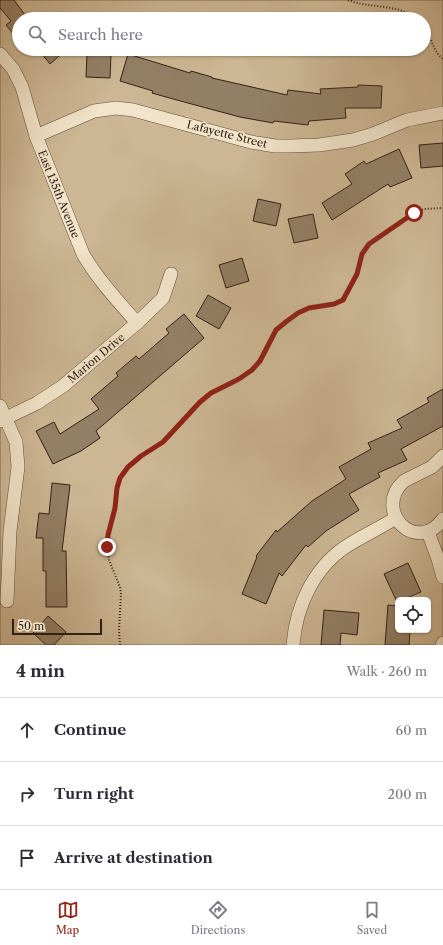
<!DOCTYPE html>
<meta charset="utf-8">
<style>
body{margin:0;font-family:"Libre Caslon Text",serif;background:#f7f7f7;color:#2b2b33}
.controls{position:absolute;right:12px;bottom:12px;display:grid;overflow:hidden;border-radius:6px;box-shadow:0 1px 3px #0004}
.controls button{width:36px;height:36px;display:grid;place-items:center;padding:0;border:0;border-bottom:1px solid #e1e1e2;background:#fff;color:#2b2b33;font:20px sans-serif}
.scale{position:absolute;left:12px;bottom:10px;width:90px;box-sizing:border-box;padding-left:4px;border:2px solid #342116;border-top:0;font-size:11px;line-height:14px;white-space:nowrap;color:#342116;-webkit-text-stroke:3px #f2e4ca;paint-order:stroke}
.stop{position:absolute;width:12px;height:12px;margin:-9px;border:3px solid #8f2418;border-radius:50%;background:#fff}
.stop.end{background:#8f2418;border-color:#fff;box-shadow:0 1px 4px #0008}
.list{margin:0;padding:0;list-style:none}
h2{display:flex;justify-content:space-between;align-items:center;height:52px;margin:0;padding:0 16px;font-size:17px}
h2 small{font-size:13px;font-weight:400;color:#7c7c81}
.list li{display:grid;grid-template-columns:26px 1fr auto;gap:12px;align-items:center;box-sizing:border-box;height:64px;padding:0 16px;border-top:1px solid #e1e1e2}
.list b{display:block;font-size:15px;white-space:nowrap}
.list em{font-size:13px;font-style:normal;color:#7c7c81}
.icon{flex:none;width:22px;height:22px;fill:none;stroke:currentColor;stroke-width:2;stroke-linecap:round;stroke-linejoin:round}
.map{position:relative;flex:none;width:443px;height:645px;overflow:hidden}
.search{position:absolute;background:#fff;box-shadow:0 1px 3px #0004;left:12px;right:12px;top:12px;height:44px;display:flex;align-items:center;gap:10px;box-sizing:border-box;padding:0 14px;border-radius:22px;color:#7c7c81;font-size:15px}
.sheet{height:244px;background:#fff}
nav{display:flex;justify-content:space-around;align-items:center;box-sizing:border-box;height:56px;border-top:1px solid #e1e1e2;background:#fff;font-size:11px;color:#7c7c81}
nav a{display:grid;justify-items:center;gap:2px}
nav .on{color:#8f2418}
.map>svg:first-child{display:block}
.green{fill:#ccb693;stroke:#806c54;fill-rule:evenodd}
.building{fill:#937f65;stroke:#342116}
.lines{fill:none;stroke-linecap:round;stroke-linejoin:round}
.street-casing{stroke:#624e3c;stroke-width:14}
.path{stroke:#342116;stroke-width:2;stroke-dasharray:1 2;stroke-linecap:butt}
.street{stroke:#f2e4ca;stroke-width:13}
.route{stroke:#8f2418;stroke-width:5}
.labels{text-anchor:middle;stroke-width:3;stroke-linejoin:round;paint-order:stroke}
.street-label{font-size:11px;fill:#342116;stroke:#f2e4ca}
</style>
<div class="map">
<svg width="443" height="645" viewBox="0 0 443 645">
<rect width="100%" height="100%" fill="#ebd5ad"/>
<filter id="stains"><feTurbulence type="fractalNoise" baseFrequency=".005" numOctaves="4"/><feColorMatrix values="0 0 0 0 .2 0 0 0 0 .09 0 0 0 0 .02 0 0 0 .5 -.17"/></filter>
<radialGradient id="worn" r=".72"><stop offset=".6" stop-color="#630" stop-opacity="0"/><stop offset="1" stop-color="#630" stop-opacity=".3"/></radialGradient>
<path class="green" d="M0 0H443V645H0ZM19 19H424V49H19ZM398 600H428V630H398Z"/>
<g class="building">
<polygon points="0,0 14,0 28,19 19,19 19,41 6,25 11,21 0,8"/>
<polygon points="38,49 67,49 50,64"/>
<polygon points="87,54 111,54 110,78 86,77"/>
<polygon points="128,54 190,73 191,71 212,77 212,78 287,95 288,90 321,94 320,89 358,87 358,85 382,86 381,108 345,108 346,118 309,121 308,125 274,121 273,123 240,117 173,99 152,93 153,91 120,81"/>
<polygon points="443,143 443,166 421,168 419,145"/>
<polygon points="399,149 412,178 390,187 388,184 332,220 322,203 352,184 345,174 364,161 366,164"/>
<polygon points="258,199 281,204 276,226 253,221"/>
<polygon points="313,214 318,238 294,243 288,219"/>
<polygon points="242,258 249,281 226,288 219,265"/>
<polygon points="208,295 231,308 219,329 196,316"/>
<polygon points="184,314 204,338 96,431 100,438 81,451 53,464 36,431 54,422 60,434 99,409 91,399 118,376 116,373 136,356 139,359 169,333 166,329"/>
<polygon points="443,389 443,426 401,449 407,460 378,473 380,477 349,494 359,510 326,531 308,547 306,545 282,576 279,573 266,604 242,594 257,557 256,556 276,530 277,532 312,501 346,479 339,467 371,449 368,443 402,428 397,420 429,402 427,398"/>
<polygon points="52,483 70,485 62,551 66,551 67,607 46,607 46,571 43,571 43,538 36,538 39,513 49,514"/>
<polygon points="408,563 421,592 402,600 398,600 397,602 384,574"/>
<polygon points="388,605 398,606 398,630 410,630 409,645 385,645"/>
<polygon points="324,610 359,613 357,635 341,633 340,645 321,645"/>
<polygon points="48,616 66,632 54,645 46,645 33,633"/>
</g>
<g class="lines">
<g class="street-casing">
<g id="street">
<path d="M0 54 13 69 22 87 36 136 83 254C98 280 118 301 137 323"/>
<polyline points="36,136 94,111 116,108 133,110 251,142 275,146 290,146 319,145 353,140 373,134 407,120 443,113"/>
<polyline points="0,406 16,442 18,467 10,531 7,601"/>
<polyline points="0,421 37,403 63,386 137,323 163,298 171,274"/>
<path d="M443 456 432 467 404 481C372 510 416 556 443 519"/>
<polyline points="428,532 438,559 443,577"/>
<path d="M293 645C296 605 315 565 350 544 365 535 381 527 396 518"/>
<polyline points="442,645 443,643"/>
</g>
</g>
<g class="path">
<path d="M348 0C370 9 398 3 417 19"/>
<path d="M424 27C433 38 431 49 443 59"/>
<polyline points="120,645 119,631 121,593 120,587 109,560 107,547 108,535 115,508 117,488 120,478 128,467 141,456 163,442 200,402 211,393 239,379 252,370 260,361 276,330 287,321 298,313 309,308 334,304 343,300 357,274 362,254 369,244 414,213 424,209 443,208"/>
</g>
<use href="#street" class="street"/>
</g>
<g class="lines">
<polyline class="route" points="107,547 108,535 115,508 117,488 120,478 128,467 141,456 163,442 200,402 211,393 239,379 252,370 260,361 276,330 287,321 298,313 309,308 334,304 343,300 357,274 362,254 369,244 414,213"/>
</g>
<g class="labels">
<g class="street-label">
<text transform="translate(227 134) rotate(14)" y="4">Lafayette Street</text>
<text transform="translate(59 194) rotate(68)" y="4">East 135th Avenue</text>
<text transform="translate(96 358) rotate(-40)" y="4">Marion Drive</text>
</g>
</g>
<rect width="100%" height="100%" filter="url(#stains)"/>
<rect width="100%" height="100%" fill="url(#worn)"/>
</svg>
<div class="controls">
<button><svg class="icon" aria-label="locate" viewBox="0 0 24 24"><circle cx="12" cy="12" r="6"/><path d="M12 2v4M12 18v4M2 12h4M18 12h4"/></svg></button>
</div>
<div class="scale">50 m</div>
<div class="stop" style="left:414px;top:213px"></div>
<div class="stop end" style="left:107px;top:547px"></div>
<div class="search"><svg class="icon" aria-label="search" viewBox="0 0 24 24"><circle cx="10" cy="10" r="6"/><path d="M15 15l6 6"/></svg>Search here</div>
</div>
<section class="sheet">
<h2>4 min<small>Walk · 260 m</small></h2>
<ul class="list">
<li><svg class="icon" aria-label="ahead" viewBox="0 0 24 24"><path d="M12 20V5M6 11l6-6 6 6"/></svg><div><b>Continue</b></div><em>60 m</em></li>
<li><svg class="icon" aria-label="right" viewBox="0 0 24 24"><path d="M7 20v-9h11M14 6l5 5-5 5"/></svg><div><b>Turn right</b></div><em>200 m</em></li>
<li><svg class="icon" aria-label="arrive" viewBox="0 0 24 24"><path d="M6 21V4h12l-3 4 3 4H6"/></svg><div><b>Arrive at destination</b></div></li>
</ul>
</section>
<nav>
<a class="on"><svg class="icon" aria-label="map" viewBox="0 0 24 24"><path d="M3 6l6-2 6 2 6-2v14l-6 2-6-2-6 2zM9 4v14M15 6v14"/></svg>Map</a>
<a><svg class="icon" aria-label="directions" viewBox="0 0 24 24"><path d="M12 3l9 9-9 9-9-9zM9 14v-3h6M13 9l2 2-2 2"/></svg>Directions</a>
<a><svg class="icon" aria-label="saved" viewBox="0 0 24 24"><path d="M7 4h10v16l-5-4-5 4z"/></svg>Saved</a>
</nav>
